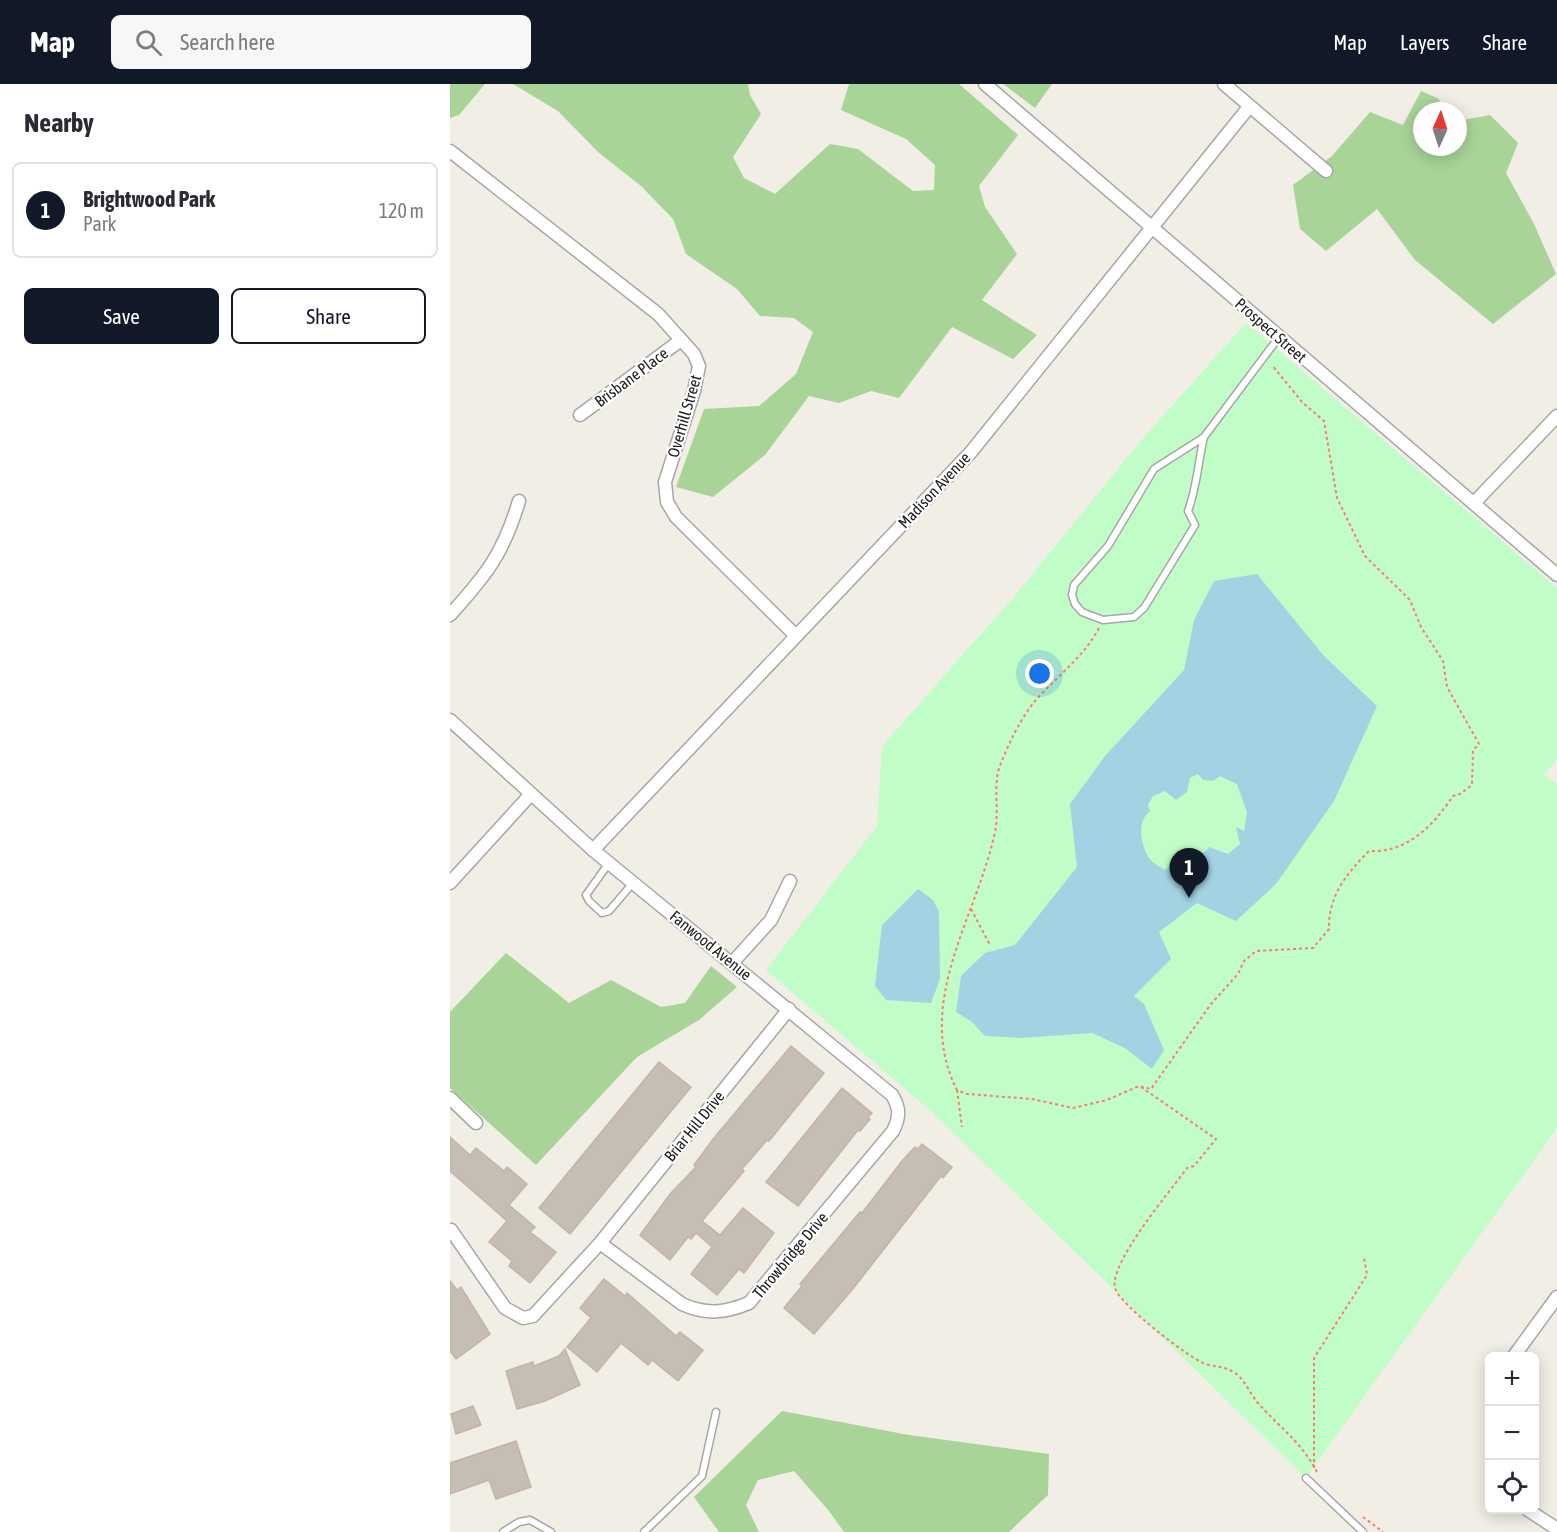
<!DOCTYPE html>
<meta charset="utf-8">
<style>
body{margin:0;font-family:"Asap Condensed",sans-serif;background:#f7f7f7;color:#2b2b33}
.controls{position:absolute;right:18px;bottom:18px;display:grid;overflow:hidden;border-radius:9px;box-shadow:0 3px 15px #0003}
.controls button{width:54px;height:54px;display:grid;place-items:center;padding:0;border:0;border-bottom:2px solid #e1e1e2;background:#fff;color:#2b2b33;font:30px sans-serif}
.compass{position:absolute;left:963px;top:18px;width:54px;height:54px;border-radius:50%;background:#fff;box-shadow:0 3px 15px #0003;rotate:3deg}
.you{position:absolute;left:590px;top:590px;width:21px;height:21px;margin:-15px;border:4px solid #fff;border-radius:50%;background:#1a73e8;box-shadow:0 0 0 9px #1a73e833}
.badge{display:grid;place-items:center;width:39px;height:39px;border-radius:50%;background:#111827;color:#fff;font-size:20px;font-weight:700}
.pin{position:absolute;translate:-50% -50px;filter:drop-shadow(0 2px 3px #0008)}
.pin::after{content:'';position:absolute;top:32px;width:21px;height:18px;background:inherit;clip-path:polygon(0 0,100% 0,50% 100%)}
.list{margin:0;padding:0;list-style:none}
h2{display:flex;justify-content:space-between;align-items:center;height:78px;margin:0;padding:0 24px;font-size:26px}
h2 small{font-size:20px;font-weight:400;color:#7c7c81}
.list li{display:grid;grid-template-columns:39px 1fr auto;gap:18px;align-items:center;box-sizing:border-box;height:96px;margin:0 12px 12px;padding:0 12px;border:2px solid #e1e1e2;border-radius:9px}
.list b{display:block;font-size:22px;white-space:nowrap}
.list p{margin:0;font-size:20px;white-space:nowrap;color:#7c7c81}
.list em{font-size:20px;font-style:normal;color:#7c7c81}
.actions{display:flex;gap:12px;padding:18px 24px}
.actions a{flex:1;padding:14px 0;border:2px solid #111827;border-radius:9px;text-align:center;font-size:21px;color:#111827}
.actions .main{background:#111827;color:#fff}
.icon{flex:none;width:33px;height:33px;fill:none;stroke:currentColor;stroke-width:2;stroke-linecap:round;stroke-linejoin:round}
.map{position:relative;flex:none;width:1107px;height:1448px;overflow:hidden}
header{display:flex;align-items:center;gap:36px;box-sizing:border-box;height:84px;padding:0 30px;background:#111827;color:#fff}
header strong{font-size:28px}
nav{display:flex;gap:33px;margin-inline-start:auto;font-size:21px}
.search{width:420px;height:54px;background:#f7f7f7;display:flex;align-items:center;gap:15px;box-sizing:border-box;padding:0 21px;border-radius:9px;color:#7c7c81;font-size:22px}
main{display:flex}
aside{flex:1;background:#fff}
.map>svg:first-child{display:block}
.forest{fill:#a8d498}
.park{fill:#c1fdc7}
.water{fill:#a3d3e2;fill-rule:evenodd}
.building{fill:#c6bdb5;stroke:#c4b4a7;stroke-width:1.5}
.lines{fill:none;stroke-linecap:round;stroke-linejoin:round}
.service-casing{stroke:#a7a7a7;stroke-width:9}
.minor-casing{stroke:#a7a7a7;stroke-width:15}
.path{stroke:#ff7b69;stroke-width:2;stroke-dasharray:3 3;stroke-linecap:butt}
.service{stroke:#fff;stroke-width:6}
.minor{stroke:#fff;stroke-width:12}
.labels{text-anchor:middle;stroke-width:4.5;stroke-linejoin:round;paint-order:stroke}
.street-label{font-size:16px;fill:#202020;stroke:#fff}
</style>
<header>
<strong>Map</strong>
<div class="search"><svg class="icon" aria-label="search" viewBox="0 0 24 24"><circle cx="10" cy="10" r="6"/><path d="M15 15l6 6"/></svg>Search here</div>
<nav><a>Map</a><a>Layers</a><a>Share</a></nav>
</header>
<main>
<aside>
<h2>Nearby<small></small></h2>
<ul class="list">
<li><span class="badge">1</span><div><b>Brightwood Park</b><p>Park</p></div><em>120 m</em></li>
</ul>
<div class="actions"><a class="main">Save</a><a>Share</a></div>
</aside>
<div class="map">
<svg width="1107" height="1448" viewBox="0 0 1107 1448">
<rect width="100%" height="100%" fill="#f1eee6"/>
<g class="forest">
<polygon points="0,0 35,0 9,31 0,34"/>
<polygon points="63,0 298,0 300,11 311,30 283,73 294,94 325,110 380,60 408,65 463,107 484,106 485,81 456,55 391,26 399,0 509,0 568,51 529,102 535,123 567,170 532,216 587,251 563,275 502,243 449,314 421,307 389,319 359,312 315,371 263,413 226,403 254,325 309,322 346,290 363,248 344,234 310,232 287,205 236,170 223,135 191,102 148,68 108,27"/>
<polygon points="553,0 602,0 585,24"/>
<polygon points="971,7 989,15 991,27 972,27 972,63 1008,63 1008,37 1040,31 1068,59 1056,89 1084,140 1106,190 1043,240 965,176 927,125 876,167 850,145 843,101 882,72 920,28 953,41"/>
<polygon points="56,869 119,919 161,896 211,923 235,919 261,882 287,903 249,936 187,973 86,1081 0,1004 0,928"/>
<polygon points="332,1327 459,1351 599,1370 598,1411 559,1448 394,1448 379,1427 344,1387 308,1396 296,1421 309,1448 269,1448 244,1413"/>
</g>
<polygon class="park" points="796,239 1107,504 1107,675 1094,691 1107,700 1107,1044 856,1394 481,1027 316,886 427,742 432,662 563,514 694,353"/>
<g class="water">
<path d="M807 490 874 572 927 622 884 717 826 800 786 837 747 819 709 848 721 875 684 912 694 920 714 966 702 985 675 964 642 949 571 954 535 952 522 938 506 928 511 892 535 869 565 861 627 783 620 720 655 672 734 586 744 536 764 497ZM748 690 753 696 763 697 770 692 787 700 797 728 794 747 786 743 790 760 778 770 759 763 756 767 726 779 715 786C710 783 703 779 699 774 691 761 686 738 700 727L698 721 703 712 715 707 726 716 737 708 740 694Z"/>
<polygon points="468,805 483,816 489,828 490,895 481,919 436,916 425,902 432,841"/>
</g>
<g class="building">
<polygon points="341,962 374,989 319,1057 317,1056 292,1085 294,1087 252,1137 270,1151 293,1124 324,1149 294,1189 289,1185 267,1211 241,1190 262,1163 246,1149 241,1155 238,1153 220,1176 190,1151 220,1110 246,1083 244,1081 264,1054"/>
<polygon points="209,978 241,1003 120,1150 89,1124"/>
<polygon points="392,1004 422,1029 418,1033 420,1035 410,1047 408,1046 348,1122 316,1098"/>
<polygon points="0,1053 20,1071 26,1064 54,1087 57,1083 77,1100 59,1121 85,1143 80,1148 106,1168 80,1199 59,1182 62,1177 39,1158 57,1137 0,1087"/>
<polygon points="472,1060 502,1083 493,1094 491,1092 402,1206 364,1250 334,1224 352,1202 350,1200 410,1128 412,1129 452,1077 465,1063 468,1065"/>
<polygon points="154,1195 175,1212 177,1209 226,1252 230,1248 253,1266 228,1297 202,1276 198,1281 171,1259 147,1288 117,1263 141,1234 130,1224"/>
<polygon points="0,1197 7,1206 11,1203 40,1250 6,1275 0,1267"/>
<polygon points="115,1265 130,1301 95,1317 67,1325 56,1287 83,1278 84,1282 109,1272"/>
<polygon points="23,1322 31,1341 6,1350 1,1330"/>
<polygon points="66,1357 81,1403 46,1415 39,1396 0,1410 0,1379"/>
</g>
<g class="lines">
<g class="service-casing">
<g id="service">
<path d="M754 353C748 378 747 403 738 427L745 441 694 524 684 533 653 536 632 528 625 520 622 511 624 501 658 462 704 385 754 353 829 253"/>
<polyline points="159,779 136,811 139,817 152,829 159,827 183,799"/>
<polyline points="856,1394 913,1448"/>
<polyline points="53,1448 69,1438 80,1436 101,1448"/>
<polyline points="194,1448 252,1392 266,1328"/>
</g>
</g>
<g class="minor-casing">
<g id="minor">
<polyline points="535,0 1107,491"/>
<polyline points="774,0 876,87"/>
<polyline points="0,67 208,230 244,270 249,282 244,307 215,398 217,418 226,433 346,552"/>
<polyline points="130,331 231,256"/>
<polyline points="1024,419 1107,332"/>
<path d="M0 531C37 490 53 470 69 417"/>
<path d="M0 636 143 766 442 1011C450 1024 450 1033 443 1047L299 1219C275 1229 256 1231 232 1220L150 1159"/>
<polyline points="143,766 521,368 799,23"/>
<polyline points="0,799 81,710"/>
<polyline points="283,878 321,836 340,797"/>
<polyline points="0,1014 26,1039"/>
<polyline points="1,1146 55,1224 73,1234 83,1232 150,1159 339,925"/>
<polyline points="1064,1272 1107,1213"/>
<polyline points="1078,1426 1107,1445"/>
</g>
</g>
<g class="path">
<path d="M649 544C633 574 608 591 586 616 577 626 568 642 562 654 557 665 551 677 548 688 544 707 549 728 545 748 527 833 463 919 507 1006L517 1010 582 1015 623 1024 657 1016 689 1002 701 1005 761 920 788 890 794 877 806 867 863 864 879 845C878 812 897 789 919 767 957 769 983 742 1003 712L1010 710 1022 701 1023 666 1029 660 997 603 993 577 971 543 960 516 915 472 887 414 874 337 852 318 822 281"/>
<polyline points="521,825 540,861"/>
<path d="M691 1003 766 1055 744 1082 737 1084C721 1106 659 1179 665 1204 669 1220 739 1274 755 1280 766 1283 775 1282 785 1289 794 1295 800 1309 807 1318 830 1344 852 1358 868 1390"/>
<polyline points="507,1006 512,1043"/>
<polyline points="864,1384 864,1274 917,1191 914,1174"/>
<polyline points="913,1433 933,1448"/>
</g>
<use href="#service" class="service"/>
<use href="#minor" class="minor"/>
</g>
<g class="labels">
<g class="street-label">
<text transform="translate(821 246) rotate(41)" y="6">Prospect Street</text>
<text transform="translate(181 293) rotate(-37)" y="6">Brisbane Place</text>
<text transform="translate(234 332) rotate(-74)" y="6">Overhill Street</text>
<text transform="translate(484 406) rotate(-47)" y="6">Madison Avenue</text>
<text transform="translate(261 861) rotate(39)" y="6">Fanwood Avenue</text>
<text transform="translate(244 1042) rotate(-51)" y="6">Briar Hill Drive</text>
<text transform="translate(340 1171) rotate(-50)" y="6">Throwbridge Drive</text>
</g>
</g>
</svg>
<div class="controls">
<button>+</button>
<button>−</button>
<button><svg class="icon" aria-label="locate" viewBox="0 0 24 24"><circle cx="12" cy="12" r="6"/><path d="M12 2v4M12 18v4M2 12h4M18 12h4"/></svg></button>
</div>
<svg class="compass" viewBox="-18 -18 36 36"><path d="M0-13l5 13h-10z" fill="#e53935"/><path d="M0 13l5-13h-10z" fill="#7c7c81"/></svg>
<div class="you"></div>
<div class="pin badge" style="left:739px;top:814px">1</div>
</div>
</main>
